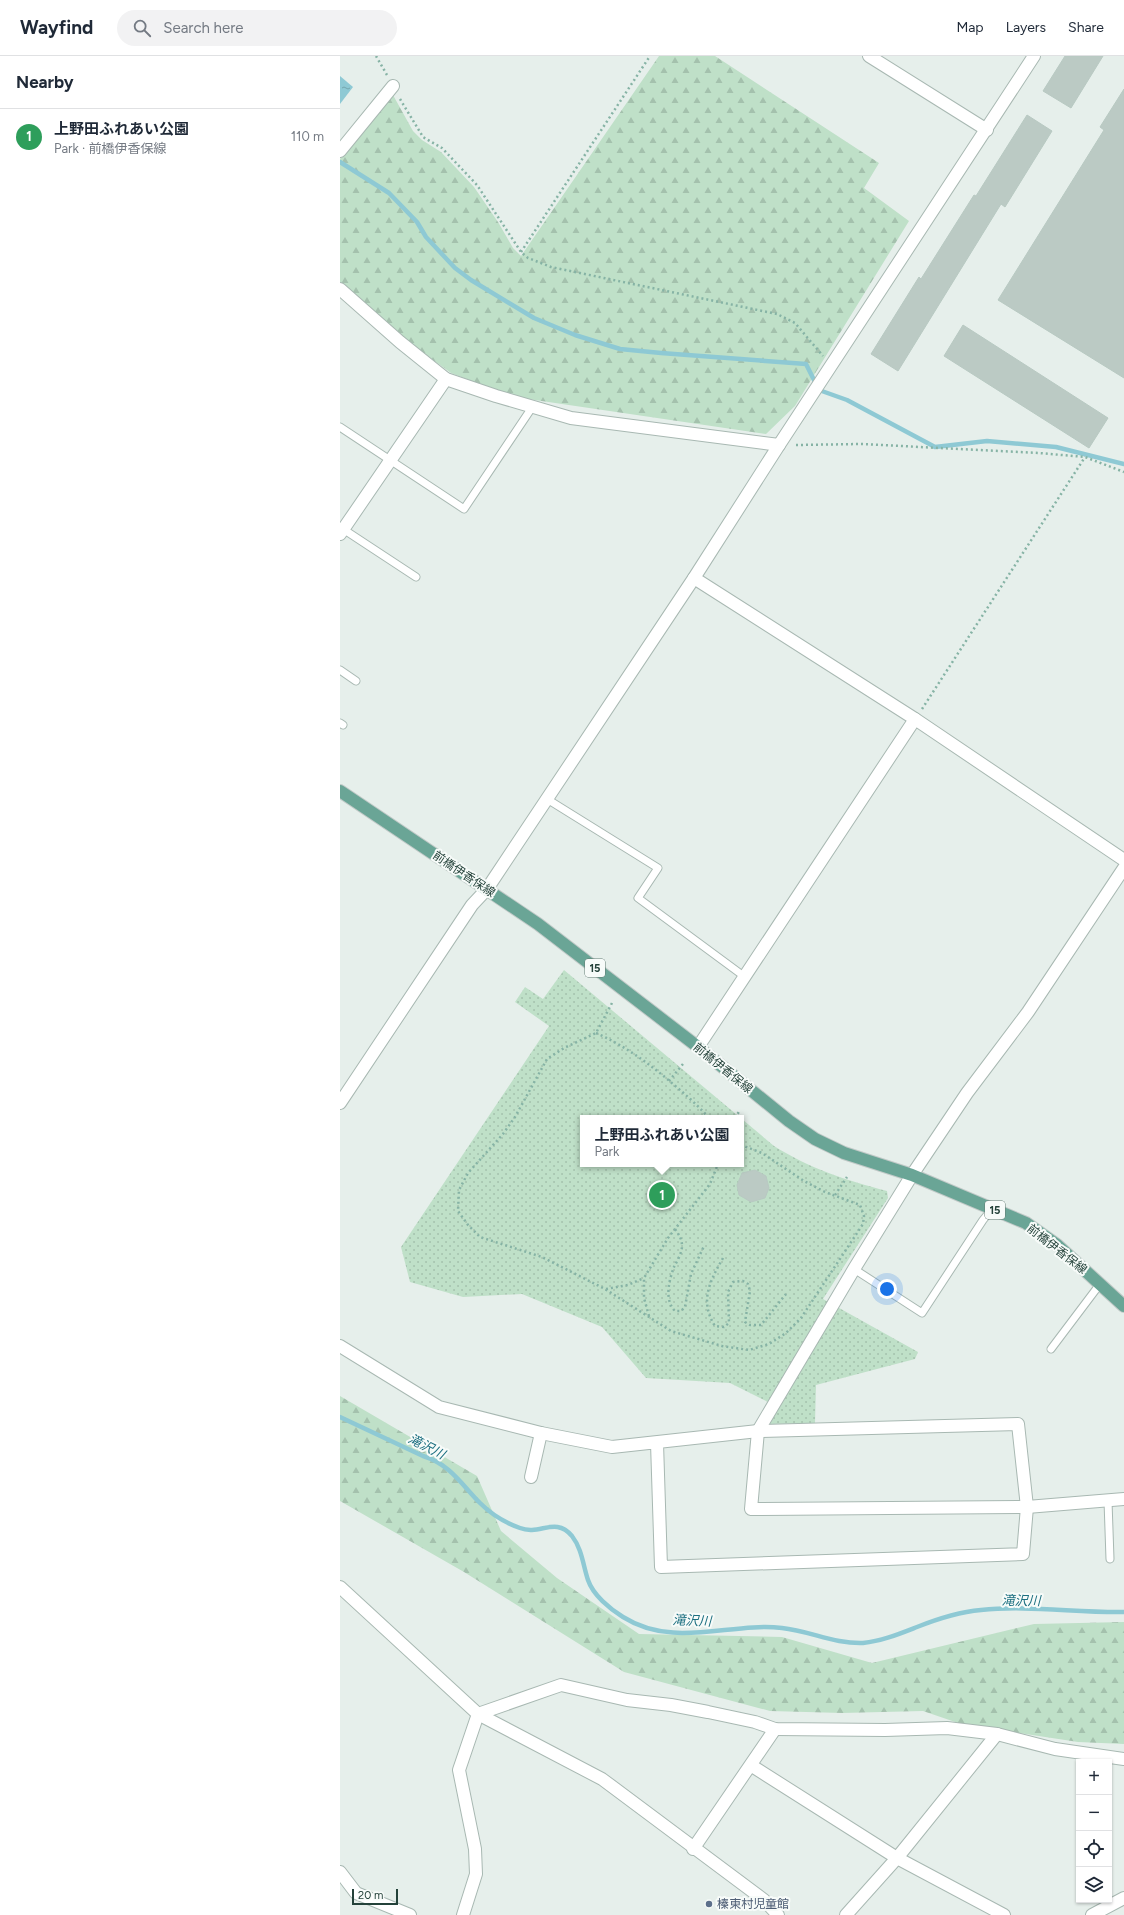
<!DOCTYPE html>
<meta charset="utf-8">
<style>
body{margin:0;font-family:Figtree,"Noto Sans JP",sans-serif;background:#f2f2f3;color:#1f2937}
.controls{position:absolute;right:12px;bottom:12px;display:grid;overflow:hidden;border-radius:0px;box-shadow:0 1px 3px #0004}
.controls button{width:36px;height:36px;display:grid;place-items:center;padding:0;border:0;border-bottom:1px solid #e0e1e3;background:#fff;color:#1f2937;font:20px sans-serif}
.scale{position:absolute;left:12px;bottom:10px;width:46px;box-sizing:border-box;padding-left:4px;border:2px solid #24423a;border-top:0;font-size:11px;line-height:14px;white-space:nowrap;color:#24423a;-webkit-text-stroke:3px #f7fbf9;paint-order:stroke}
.you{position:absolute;left:547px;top:1233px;width:14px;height:14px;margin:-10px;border:3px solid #fff;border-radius:50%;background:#1a73e8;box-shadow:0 0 0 6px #1a73e833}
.badge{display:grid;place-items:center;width:26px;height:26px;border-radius:50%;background:#1a73e8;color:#fff;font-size:13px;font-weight:700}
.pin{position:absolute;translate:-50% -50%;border:2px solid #fff;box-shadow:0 1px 4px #0006}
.popup{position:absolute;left:240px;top:1059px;width:164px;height:52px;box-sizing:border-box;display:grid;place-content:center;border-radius:0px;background:#fff;filter:drop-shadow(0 1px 3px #0005);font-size:13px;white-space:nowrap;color:#747a83}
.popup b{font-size:15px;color:#1f2937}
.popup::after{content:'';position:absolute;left:50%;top:100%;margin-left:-8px;border:8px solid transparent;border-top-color:#fff}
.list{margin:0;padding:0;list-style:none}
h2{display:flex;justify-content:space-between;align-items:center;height:52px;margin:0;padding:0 16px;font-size:17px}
h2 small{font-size:13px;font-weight:400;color:#747a83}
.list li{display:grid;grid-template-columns:26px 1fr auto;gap:12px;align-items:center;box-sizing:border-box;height:56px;padding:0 16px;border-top:1px solid #e0e1e3}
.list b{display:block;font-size:15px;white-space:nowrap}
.list p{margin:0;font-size:13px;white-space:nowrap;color:#747a83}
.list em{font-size:13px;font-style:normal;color:#747a83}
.icon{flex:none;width:22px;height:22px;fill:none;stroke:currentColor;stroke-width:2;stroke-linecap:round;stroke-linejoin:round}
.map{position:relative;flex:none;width:784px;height:1859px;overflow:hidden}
header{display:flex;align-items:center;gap:24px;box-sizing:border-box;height:56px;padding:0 20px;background:#fff;border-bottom:1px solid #e0e1e3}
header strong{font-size:19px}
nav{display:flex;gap:22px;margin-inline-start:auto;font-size:14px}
.search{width:280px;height:36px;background:#f2f2f3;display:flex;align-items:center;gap:10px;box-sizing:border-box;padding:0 14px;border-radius:22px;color:#747a83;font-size:15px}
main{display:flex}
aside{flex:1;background:#fff}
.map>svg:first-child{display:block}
.forest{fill:url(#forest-firs)}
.park{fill:url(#park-dots);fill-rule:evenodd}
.water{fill:url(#water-ripples)}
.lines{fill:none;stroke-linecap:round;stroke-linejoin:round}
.stream{stroke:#8ec9d4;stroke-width:4.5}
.building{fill:#bbcac4;stroke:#b8c9c2}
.service-casing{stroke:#a8b8b2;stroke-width:9}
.minor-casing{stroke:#a8b8b2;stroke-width:14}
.tertiary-casing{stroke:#a8b8b2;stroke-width:14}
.primary-casing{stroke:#c2cac8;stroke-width:14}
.path{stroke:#86b3a5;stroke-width:2.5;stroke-dasharray:2 3;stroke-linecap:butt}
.service{stroke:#fff;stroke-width:7}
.minor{stroke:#fff;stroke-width:12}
.tertiary{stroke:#fff;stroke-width:12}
.primary{stroke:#6aa596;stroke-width:12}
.service-dot{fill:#5c6f8a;stroke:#f7fbf9;stroke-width:1.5}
.labels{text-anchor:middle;stroke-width:4;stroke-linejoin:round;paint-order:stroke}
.shield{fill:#f7fbf9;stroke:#637a73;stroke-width:1}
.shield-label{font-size:11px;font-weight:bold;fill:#24423a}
.street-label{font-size:12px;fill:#24423a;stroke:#f7fbf9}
.service-label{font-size:12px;fill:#4e5e75;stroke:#f7fbf9;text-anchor:start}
.water-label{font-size:13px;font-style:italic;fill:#1c6f80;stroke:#f7fbf9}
</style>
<header>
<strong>Wayfind</strong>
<div class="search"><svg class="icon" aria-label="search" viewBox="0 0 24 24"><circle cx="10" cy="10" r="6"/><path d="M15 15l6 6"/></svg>Search here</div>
<nav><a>Map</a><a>Layers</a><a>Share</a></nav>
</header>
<main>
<aside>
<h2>Nearby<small></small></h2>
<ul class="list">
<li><span class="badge" style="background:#2e9e5b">1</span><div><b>上野田ふれあい公園</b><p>Park · 前橋伊香保線</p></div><em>110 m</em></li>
</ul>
</aside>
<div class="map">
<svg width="784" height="1859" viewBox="0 0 784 1859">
<defs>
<pattern id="forest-firs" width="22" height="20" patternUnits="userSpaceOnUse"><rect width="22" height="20" fill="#bfe0c8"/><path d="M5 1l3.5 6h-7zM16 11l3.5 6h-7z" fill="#a4c1ad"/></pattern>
<pattern id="park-dots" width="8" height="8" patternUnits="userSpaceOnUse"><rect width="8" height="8" fill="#bfe0c8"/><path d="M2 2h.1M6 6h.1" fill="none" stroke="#a4c1ad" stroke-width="1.8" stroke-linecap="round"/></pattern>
<pattern id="water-ripples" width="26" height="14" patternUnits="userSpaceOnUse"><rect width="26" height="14" fill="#8ec9d4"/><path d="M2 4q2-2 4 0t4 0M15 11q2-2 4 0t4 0" fill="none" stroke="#74a5ad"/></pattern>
</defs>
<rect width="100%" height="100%" fill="#e6efeb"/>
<g class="forest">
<polygon points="319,0 375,0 539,107 524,132 569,165 455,350 426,378 188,343 156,334 111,317 63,282 0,226 0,103 53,39 73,75 82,84 101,96 134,131 158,166 173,192 181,200"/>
<polygon points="0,1340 137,1420 161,1475 217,1522 299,1578 442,1581 532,1607 694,1568 784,1566 784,1688 738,1686 621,1668 583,1655 502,1657 430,1655 284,1616 124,1516 0,1445"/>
</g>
<path class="park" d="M224 914 434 1090C471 1113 505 1124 547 1135L548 1142 483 1243 578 1296 575 1303 476 1329 475 1367 430 1368 436 1350 390 1327 306 1322 262 1271 182 1238 123 1241 70 1226 61 1191 209 970 175 946 185 931 203 943ZM243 1062H401V1108H243Z"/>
<polygon class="water" points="0,20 13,31 0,48"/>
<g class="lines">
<g class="stream">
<polyline points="0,106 49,137 77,166 86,181 115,212 131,224 194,262 235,279 280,293 321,297 466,308 479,334 507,344 595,391 647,385 716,391 784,408"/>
<path d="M0 1361 83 1400C110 1408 122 1429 140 1447 151 1458 166 1467 180 1472 200 1480 215 1460 232 1480 242 1493 243 1509 248 1524 253 1539 270 1553 283 1561 334 1593 389 1566 442 1572 470 1575 495 1588 523 1587 542 1585 559 1578 577 1571 597 1563 619 1556 641 1554 687 1549 738 1557 784 1556"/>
</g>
</g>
<g class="building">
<polygon points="725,0 763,0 731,52 703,35"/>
<polygon points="784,33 784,322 658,244 764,74 760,71"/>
<polygon points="687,59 712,75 665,151 661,148 558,315 531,298 579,221 581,223 634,139 636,140"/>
<polygon points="623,269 768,362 749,392 604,300"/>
<polygon points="415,1114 426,1120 429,1132 425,1142 411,1146 399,1139 397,1129 402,1117"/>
</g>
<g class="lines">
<g class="service-casing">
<g id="service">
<polyline points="0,371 124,453 193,350"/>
<polyline points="3,473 76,521"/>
<polyline points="0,614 16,625"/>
<polyline points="0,667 3,669"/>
<polyline points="207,743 318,812 298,842 405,921"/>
<polyline points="514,1213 582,1257 643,1164 652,1153"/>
<polyline points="711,1293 760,1228"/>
<polyline points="768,1445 770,1503"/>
</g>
</g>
<g class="minor-casing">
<g id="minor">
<polyline points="529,0 647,74"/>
<polyline points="0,95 53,30"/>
<polyline points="0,233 60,286 106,323 156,340 231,362 439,389"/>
<polyline points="0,478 106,323"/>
<polyline points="354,522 575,663 784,804"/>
<polyline points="358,991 575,663"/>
<polyline points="0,1047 132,849 147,833 354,522 439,389 694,0"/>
<polyline points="572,1119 514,1213 418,1375 411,1453 687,1451 784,1443"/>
<polyline points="0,1290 99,1351 201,1377 272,1391 418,1375 678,1368 687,1451 683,1498 321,1511 317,1387"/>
<polyline points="191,1421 201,1377"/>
<polyline points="0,1531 138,1658 262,1723 424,1844 438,1859"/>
<polyline points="138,1658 221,1629 287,1644 331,1649 368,1656 415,1666 435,1673 545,1674 607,1672 657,1678 715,1693 784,1703"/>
<polyline points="412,1710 557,1802 664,1859"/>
<polyline points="353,1793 435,1673"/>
<polyline points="0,1816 16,1837 70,1859"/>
<polyline points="123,1859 136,1818 135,1793 119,1714 138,1658"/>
<polyline points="506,1859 557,1802 657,1678"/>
<polyline points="752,1859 784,1842"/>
</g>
</g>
<g class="tertiary-casing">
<polyline id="tertiary" points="572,1119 627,1037 688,956 784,812"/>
</g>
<g class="primary-casing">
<polyline id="primary" points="0,735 198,868 358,991 449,1065 475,1083 504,1097 572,1119 686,1167 717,1189 784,1250"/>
</g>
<g class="path">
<polyline points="36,0 47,19"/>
<polyline points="60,43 83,81 102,92 137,129 181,196 188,202 211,211 437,258 455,267 483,300"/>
<polyline points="181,196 310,0"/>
<polyline points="456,389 521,388 699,397 745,401 784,416"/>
<polyline points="582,653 745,401"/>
<polyline points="272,947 256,977 224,992 207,1003 175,1061 163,1078 128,1117 119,1134 118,1155 128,1169 140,1181 202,1201 265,1233 331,1275 382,1290 409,1294 429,1288 446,1277 461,1262 523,1168 524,1160 520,1149 485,1136 464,1125 422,1097 401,1089"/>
<path d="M256 977C283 989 304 1004 326 1022 341 1035 356 1047 369 1062"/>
<polyline points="329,1025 343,1008"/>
<polyline points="395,1062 400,1054"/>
<polyline points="495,1139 507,1121"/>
<path d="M335 1173C339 1179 342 1183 342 1190 342 1197 337 1205 334 1211 329 1224 324 1244 335 1255H341L345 1251 351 1218 364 1190"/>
<path d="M383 1202C370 1225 359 1245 375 1270L384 1271 389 1267 388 1236 393 1226 403 1225 408 1228 410 1235 405 1266 410 1269H421L446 1238"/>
<polyline points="266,1233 288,1229 304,1222"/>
<polyline points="309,1260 304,1242 304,1222 328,1182 370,1128 378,1108"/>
</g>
<use href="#service" class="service"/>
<use href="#minor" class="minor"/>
<use href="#tertiary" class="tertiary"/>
<use href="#primary" class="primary"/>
</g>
<circle class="service-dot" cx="369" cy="1848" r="4"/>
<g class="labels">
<g class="shield">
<rect x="245" y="903" width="20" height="18" rx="3"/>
<rect x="645" y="1145" width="20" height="18" rx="3"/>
</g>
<g class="shield-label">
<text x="255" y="916">15</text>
<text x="655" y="1158">15</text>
</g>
<g class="street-label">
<text transform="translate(124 818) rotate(34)" y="4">前橋伊香保線</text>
<text transform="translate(383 1012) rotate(39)" y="4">前橋伊香保線</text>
<text transform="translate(717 1193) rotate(38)" y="4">前橋伊香保線</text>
</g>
<g class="service-label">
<text x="377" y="1852">榛東村児童館</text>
</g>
<g class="water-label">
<text transform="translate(87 1390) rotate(27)" y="5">滝沢川</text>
<text transform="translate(681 1544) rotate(1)" y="5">滝沢川</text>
<text transform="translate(352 1564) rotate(2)" y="5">滝沢川</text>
</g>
</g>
</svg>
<div class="controls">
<button>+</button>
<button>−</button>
<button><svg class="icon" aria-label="locate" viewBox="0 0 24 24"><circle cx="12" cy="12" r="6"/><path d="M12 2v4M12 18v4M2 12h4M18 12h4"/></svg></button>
<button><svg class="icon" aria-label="layers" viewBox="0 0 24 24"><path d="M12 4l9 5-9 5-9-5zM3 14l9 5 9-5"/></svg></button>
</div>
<div class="scale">20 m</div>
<div class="you"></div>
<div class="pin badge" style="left:322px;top:1139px;background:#2e9e5b">1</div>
<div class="popup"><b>上野田ふれあい公園</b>Park</div>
</div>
</main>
